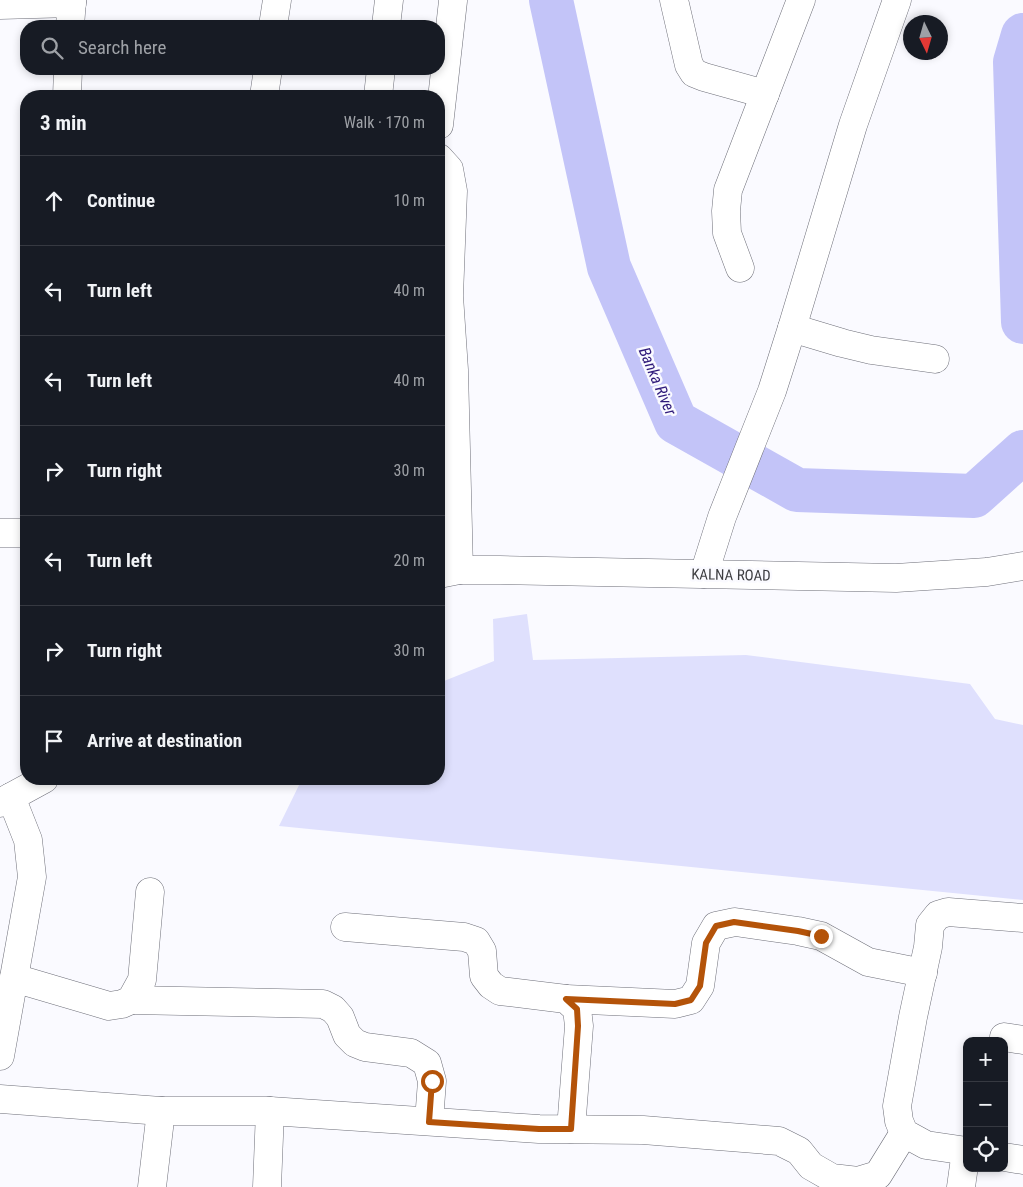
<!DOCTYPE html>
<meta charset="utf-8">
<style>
body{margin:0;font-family:"Roboto Condensed",sans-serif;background:#20242c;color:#f1f3f6}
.controls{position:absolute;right:15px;bottom:15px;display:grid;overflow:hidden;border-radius:10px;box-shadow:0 2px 8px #0003}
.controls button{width:45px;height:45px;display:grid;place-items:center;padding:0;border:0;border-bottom:1px solid #363941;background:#171b24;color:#f1f3f6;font:25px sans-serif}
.compass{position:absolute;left:903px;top:15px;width:45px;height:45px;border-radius:50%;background:#171b24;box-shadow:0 2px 8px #0003;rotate:175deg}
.stop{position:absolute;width:15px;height:15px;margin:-11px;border:4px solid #b45309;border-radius:50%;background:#fff}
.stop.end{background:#b45309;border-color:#fff;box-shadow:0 1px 5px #0008}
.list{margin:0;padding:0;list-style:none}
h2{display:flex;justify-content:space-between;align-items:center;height:65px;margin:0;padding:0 20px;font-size:21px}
h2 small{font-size:16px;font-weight:400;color:#9ea1a6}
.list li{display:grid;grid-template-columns:32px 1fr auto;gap:15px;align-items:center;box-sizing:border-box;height:90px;padding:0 20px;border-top:1px solid #363941}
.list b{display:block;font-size:19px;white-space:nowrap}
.list em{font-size:16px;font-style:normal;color:#9ea1a6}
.icon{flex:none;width:28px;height:28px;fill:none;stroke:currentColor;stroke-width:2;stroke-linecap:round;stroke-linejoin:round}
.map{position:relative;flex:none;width:1023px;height:1187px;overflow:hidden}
.search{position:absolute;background:#171b24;box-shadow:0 2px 8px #0003;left:20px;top:20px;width:425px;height:55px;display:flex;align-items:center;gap:12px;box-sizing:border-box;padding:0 18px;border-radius:20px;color:#9ea1a6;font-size:19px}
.panel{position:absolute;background:#171b24;box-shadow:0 2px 8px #0003;left:20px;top:90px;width:425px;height:695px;border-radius:20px}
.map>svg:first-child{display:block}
.green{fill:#dfe0fd}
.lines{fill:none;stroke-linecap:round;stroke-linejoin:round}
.river{stroke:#c3c4f8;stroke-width:44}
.minor-casing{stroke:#6e6f79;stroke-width:29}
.major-casing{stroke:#6e6f79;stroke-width:29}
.minor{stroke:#fff;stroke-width:28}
.major{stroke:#fff;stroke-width:28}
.route{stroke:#b45309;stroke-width:6}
.labels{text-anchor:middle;stroke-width:5;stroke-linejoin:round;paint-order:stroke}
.street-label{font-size:15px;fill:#3c3c40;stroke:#fafaff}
.water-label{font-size:16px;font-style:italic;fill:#2f1a7a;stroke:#fafaff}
</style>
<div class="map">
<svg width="1023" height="1187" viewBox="0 0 1023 1187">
<rect width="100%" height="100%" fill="#fafaff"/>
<polygon class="green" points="527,614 533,660 746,655 970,684 995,719 1023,725 1023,900 279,826 302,779 439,779 439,683 494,661 493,619"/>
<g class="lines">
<g class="river">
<polyline points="551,0 609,267 676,422 797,490 974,496 1023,452"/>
<polyline points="1023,35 1015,62 1023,322"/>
</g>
<g class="minor-casing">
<g id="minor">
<polyline points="674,0 689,65 694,73 704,77 765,94"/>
<polyline points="0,5 72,3"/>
<polyline points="70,26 72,0"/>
<polyline points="273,26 277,0"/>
<polyline points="386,26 389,0"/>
<polyline points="67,96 68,69"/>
<polyline points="264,96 268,69"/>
<polyline points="378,96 381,69"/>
<polyline points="439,125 453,1"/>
<polyline points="439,158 449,169 453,191 449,296 454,370 459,570"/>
<polyline points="740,268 727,233 726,211 728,190 801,0"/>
<polyline points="792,328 842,343 871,350 935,359"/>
<polyline points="0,533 26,533"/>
<polyline points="704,574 722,517 772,391 792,328 853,125 897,0"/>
<polyline points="345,927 464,937 476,941 482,951 484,976 491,985 500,991 566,999 577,1009 579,1026 571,1129"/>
<polyline points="14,978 109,1006 122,1004 131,1000 142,980 150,892"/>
<polyline points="566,999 675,1004 691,1000 700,986 706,943 716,926 735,922 798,931 821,936 868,962 923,973"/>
<polyline points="131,1000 323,1004 333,1009 340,1017 347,1035 355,1043 365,1047 411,1053 427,1063 432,1081 429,1121"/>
<polyline points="1004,1037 1023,1040"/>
<polyline points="0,1056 32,877 28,840 11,797"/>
<polyline points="0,1099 161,1111 270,1111 539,1129 643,1130 779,1141 799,1151 811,1166 832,1178 858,1181 878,1175 904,1133"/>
<polyline points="967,1151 926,1145 904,1133 899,1121 897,1106 913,1017 928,947 930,925 938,915 948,912 1023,918"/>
<polyline points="1004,1157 1023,1160"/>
<polyline points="152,1187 161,1111"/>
<polyline points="267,1187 270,1111"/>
<polyline points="961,1187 966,1151"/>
</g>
</g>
<g class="major-casing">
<g id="major">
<polyline points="439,574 459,570 500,570 896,578 987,572 1023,566"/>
<polyline points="0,803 44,779"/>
</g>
</g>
<use href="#minor" class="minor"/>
<use href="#major" class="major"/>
</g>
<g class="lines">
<polyline class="route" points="432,1081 429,1122 539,1129 571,1129 578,1026 577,1009 566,999 675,1004 691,1000 700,986 706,943 716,926 734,922 798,931 821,936"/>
</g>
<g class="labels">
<g class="street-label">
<text transform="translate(731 575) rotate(1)" y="5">KALNA ROAD</text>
</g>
<g class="water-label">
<text transform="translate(658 381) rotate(67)" y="6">Banka River</text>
</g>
</g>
</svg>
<div class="controls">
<button>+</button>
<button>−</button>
<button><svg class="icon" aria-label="locate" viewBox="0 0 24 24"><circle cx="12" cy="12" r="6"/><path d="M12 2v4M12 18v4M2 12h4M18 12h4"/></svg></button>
</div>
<svg class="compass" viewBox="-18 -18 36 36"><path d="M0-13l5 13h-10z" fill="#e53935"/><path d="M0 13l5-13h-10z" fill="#9ea1a6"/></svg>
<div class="stop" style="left:432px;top:1081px"></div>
<div class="stop end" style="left:821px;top:936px"></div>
<div class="search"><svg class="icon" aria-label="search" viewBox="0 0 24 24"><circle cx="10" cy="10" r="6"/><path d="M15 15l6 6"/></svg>Search here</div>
<section class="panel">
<h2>3 min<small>Walk · 170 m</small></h2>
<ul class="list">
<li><svg class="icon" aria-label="ahead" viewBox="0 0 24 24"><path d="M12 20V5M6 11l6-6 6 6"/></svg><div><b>Continue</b></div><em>10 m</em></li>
<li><svg class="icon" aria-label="left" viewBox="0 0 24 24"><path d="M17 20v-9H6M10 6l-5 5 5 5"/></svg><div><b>Turn left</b></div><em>40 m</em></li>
<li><svg class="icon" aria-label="left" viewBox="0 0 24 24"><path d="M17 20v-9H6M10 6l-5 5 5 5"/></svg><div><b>Turn left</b></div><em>40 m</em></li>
<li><svg class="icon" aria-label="right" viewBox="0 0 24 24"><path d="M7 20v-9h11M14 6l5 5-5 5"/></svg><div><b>Turn right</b></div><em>30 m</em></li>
<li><svg class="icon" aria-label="left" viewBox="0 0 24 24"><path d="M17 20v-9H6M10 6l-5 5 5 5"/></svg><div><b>Turn left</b></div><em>20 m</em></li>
<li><svg class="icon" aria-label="right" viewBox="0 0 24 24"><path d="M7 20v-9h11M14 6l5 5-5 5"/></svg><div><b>Turn right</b></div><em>30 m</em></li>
<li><svg class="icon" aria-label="arrive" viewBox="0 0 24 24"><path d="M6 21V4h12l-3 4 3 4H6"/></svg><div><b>Arrive at destination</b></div></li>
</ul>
</section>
</div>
